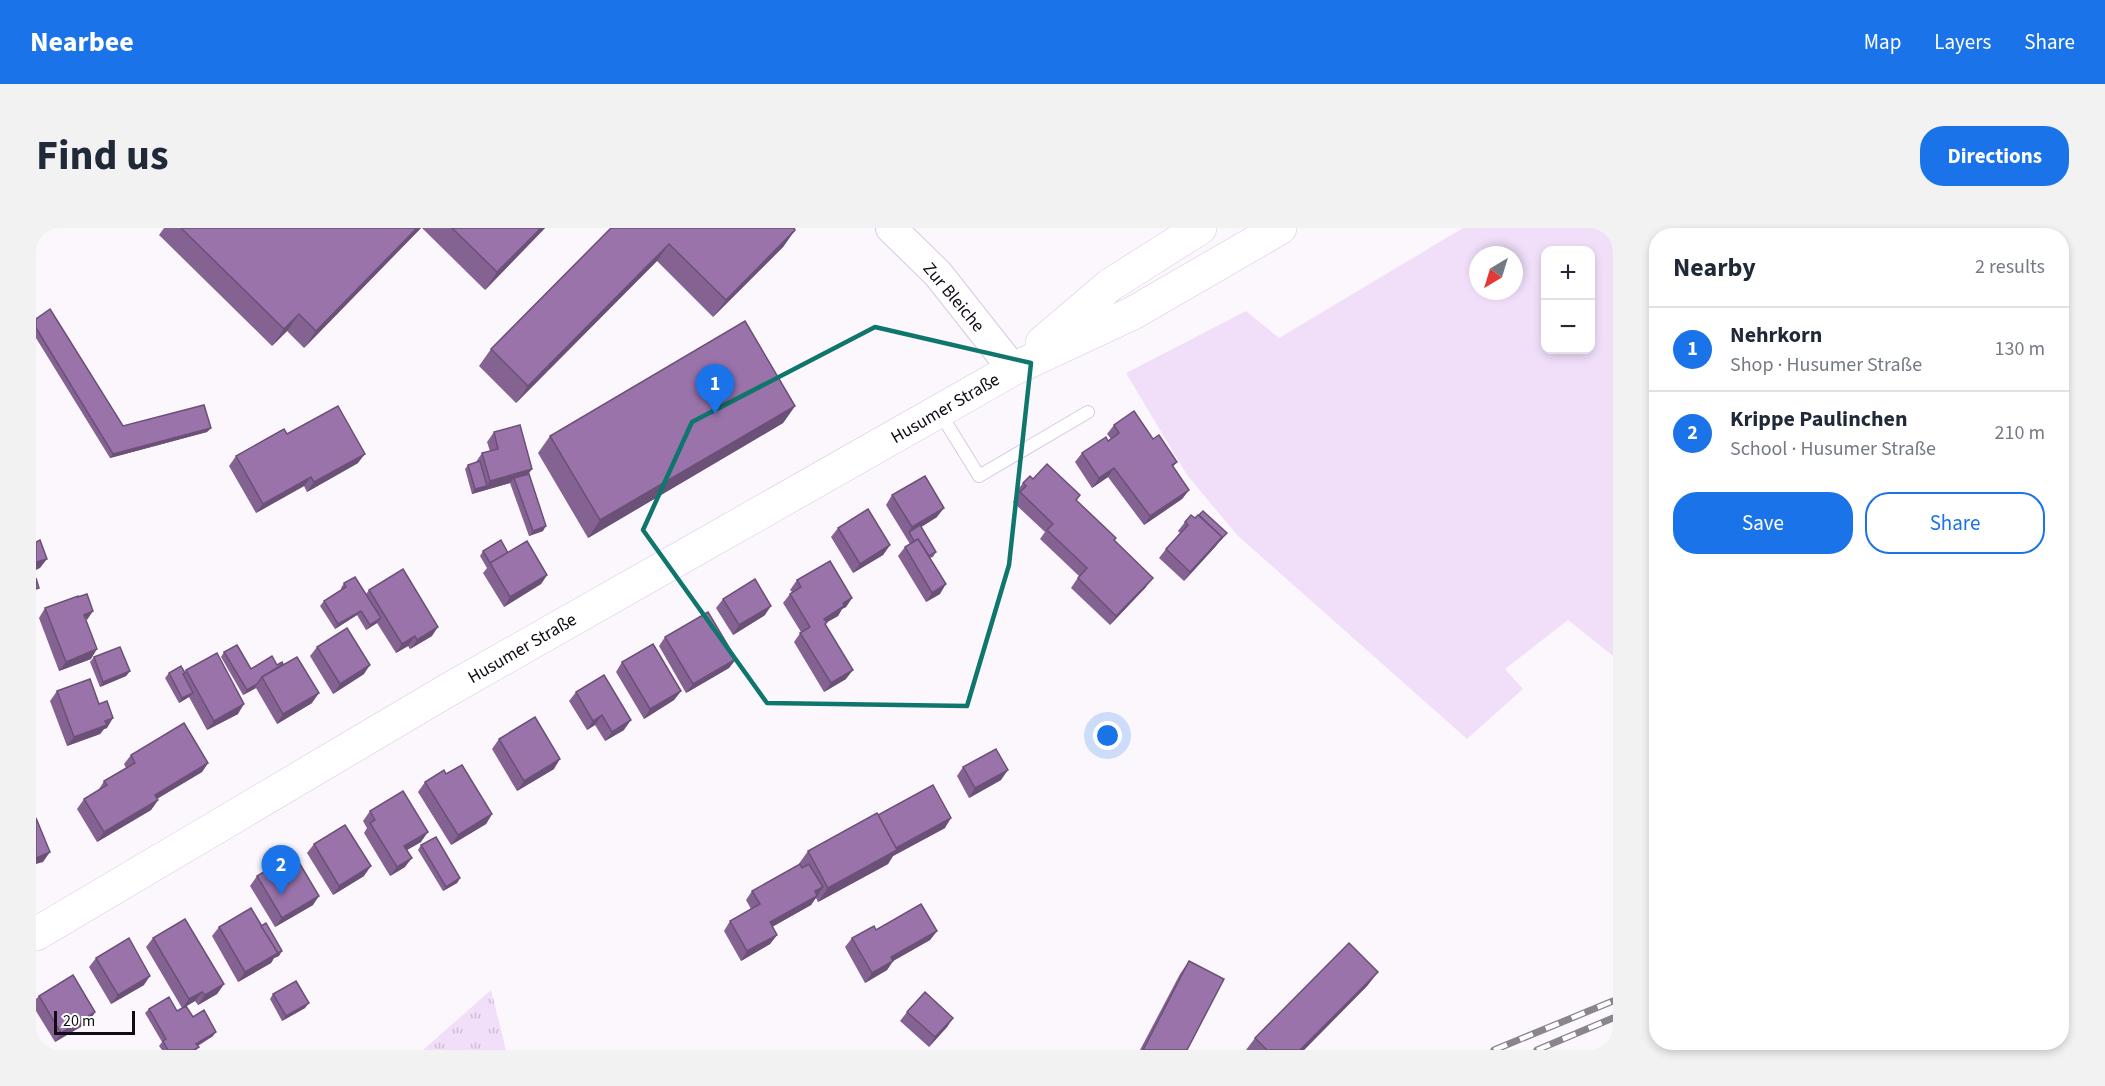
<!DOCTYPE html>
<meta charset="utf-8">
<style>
body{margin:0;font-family:"Source Sans 3",sans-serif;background:#f2f2f3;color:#1f2937}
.controls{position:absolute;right:18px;top:18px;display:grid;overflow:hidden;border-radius:12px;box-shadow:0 3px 9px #0003}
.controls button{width:54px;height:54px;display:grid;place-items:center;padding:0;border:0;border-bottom:2px solid #e0e1e3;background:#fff;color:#1f2937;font:30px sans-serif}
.compass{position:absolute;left:1433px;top:18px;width:54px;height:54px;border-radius:50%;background:#fff;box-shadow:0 3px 9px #0003;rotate:218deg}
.scale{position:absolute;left:18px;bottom:15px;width:81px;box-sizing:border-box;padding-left:6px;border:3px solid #120b15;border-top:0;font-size:16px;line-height:21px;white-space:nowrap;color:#120b15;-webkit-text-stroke:4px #fff;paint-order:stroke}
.you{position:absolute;left:1072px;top:508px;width:21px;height:21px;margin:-15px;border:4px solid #fff;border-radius:50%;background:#1a73e8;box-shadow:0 0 0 9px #1a73e833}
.badge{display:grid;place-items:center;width:39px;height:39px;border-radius:50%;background:#1a73e8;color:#fff;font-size:20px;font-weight:700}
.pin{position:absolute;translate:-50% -50px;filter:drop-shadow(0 2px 3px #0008)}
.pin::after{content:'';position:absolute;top:32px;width:21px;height:18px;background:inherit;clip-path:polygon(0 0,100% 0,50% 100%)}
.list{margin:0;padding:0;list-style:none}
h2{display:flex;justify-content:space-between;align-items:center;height:78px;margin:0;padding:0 24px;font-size:26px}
h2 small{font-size:20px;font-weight:400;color:#747a83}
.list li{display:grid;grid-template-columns:39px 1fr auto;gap:18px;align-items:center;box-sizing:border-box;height:84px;padding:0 24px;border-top:2px solid #e0e1e3}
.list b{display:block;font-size:22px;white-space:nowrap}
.list p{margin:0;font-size:20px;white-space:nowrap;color:#747a83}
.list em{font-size:20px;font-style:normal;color:#747a83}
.actions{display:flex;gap:12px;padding:18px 24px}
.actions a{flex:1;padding:14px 0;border:2px solid #1a73e8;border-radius:24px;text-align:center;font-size:21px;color:#1a73e8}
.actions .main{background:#1a73e8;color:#fff}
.map{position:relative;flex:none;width:1577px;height:822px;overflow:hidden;border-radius:24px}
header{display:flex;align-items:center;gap:36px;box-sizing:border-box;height:84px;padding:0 30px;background:#1a73e8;color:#fff}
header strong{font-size:28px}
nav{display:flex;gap:33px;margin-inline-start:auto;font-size:21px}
.intro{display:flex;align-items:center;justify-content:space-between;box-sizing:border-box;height:144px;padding:0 36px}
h1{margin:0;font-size:42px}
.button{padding:15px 27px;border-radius:24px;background:#1a73e8;color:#fff;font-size:21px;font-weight:700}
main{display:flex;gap:36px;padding:0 36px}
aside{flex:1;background:#fff;border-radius:24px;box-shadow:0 3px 9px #0003}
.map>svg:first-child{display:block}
.grass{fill:url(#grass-tufts)}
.green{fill:#f1dffa;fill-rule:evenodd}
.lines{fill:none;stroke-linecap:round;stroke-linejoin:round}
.service-casing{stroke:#dbc7e5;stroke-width:14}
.tertiary-casing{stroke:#dbc7e5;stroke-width:32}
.secondary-casing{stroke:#dbc7e5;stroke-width:34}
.service{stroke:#fff;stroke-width:12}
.tertiary{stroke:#fff;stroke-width:30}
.secondary{stroke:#fff;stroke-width:33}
.rail-casing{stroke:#8a858d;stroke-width:7}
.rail{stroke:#fff;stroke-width:4.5;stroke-dasharray:14;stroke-linecap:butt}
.wall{fill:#846392}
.shaded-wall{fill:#6b5077}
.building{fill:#9973aa;stroke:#6b5077;stroke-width:1.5}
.marked{fill:none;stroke:#0f766e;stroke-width:4.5;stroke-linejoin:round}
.labels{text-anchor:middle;stroke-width:6;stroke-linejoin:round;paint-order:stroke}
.street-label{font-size:18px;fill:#120b15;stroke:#fff}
</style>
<header>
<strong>Nearbee</strong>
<nav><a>Map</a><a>Layers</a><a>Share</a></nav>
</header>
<div class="intro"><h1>Find us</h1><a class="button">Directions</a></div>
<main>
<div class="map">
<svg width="1577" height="822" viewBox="0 0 1577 822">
<defs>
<pattern id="grass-tufts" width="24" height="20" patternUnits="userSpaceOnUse" patternTransform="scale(1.5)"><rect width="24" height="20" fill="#f1dffa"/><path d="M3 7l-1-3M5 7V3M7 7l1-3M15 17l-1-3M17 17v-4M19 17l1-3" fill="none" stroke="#cebed5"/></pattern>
</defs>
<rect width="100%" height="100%" fill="#fbf7fd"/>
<polygon class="grass" points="455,762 470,822 387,822"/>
<path class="green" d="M1427 0H1566L1577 14V428L1532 392 1469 441 1487 461 1431 511 1201 307 1151 247 1090 145 1210 83 1243 110ZM1510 22H1554V122H1510ZM1442 27H1478V63H1442Z"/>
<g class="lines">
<g class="service-casing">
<polyline id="service" points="904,185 943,248 1052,184"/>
</g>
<g class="tertiary-casing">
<polyline id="tertiary" points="855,0 902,46 977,141"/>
</g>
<g class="secondary-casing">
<g id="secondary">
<polyline points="1006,115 1074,57 1164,0"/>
<polyline points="0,706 412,462 655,324 977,141 1097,85 1244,0"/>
</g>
</g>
<use href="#service" class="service"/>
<use href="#tertiary" class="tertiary"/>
<use href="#secondary" class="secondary"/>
<g class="rail-casing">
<g id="rail">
<polyline points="1458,822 1577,773"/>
<polyline points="1501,822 1577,790"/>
</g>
</g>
<use href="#rail" class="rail"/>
</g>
<g class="wall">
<polygon points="128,0 385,0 268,120 251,103 236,118 123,7"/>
<polygon points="386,0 509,0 449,62"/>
<polygon points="575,0 759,2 747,19 677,89 621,33 480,175 443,138 455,121"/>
<polygon points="0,91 87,198 175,200 171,204 74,230 0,110"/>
<polygon points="759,178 747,195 552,310 502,225 514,208"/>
<polygon points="1078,197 1117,211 1141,234 1137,239 1153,262 1146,271 1108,297 1072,249 1056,260 1039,234 1046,225 1075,211 1071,206"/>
<polygon points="458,204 493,246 507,303 493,308 474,255 436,266 429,241 432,237 440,234 446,225 454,223 451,214"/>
<polygon points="251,206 322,235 271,264 268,258 220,285 193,238 200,228"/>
<polygon points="997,251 1040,273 1078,313 1110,359 1074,397 1035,360 1043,348 1004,311 1009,304 977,274 983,266 980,264 987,255"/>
<polygon points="856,267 901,289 885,299 900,324 897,329 894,330 904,366 890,374 862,328 869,319 874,316 850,277"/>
<polygon points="1159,290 1187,310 1148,353 1123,330 1130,321 1144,305 1142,303 1149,294"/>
<polygon points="802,300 854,317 847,327 817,345 795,309"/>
<polygon points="447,323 472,325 511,347 505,356 468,379 447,345 451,340 444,328"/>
<polygon points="761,352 816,370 810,379 806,381 802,388 791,394 789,397 810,451 788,464 758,414 765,404 747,375 754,366 756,364 754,362"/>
<polygon points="308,355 330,366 333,362 396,408 374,421 372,418 360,425 341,395 330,402 321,387 299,401 284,378 288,373 306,362 305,360"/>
<polygon points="687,371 729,387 697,407 680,380"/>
<polygon points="9,380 50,393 55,431 23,443 3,390"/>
<polygon points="629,409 700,431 693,440 650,465 623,418"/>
<polygon points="281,419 328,446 297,466 274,428"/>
<polygon points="188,424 215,441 241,437 276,475 241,496 220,460 207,467 185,429"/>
<polygon points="58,429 94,443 90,448 64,459 54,434"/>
<polygon points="586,434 645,463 638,472 608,491 580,444"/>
<polygon points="150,442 202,486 171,502 153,469 143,475 129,450 133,445 149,444"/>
<polygon points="21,463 71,500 68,501 64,506 31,518 14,473"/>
<polygon points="540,464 588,502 569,513 559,497 551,502 533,473"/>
<polygon points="463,511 518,541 481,563 456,521"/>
<polygon points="95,527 172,535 166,544 121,571 122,572 115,582 61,614 41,581 48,571 62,563 68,553 90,540 88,536"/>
<polygon points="927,539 965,552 933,570 921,548"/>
<polygon points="410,546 456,586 450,596 415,617 382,564 389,554"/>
<polygon points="334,583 385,614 371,622 369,639 354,648 328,605 331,600 327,593"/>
<polygon points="842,587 909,600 857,628 852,636 782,674 780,670 775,677 736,699 741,707 734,716 705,733 688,703 694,693 715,681 710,672 716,663 762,637 772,623"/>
<polygon points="278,616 328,648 297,667 271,625"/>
<polygon points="385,617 424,650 421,655 407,663 382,622"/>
<polygon points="221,648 277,677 239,699 214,658"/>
<polygon points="183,699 243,728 238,730 235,735 202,754 176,708"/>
<polygon points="840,702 901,703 894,712 857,733 851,742 829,755 809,719 816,710"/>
<polygon points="117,710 188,756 181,766 162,777 159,773 150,778 157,789 177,808 162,818 163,819 160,822 126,822 123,818 126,814 109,785 113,781 141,783 146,780 110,719"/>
<polygon points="60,730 108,757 75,776 53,739"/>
<polygon points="1153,733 1151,822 1104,822 1144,746"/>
<polygon points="1332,757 1268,822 1210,822 1219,810"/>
<polygon points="237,766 269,780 246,793 234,771"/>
<polygon points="3,768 59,784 53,794 19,814 0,783 0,771"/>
<polygon points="871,784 917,790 911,799 893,819 864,793"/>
</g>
<g class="shaded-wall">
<polygon points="381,0 385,0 268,120 280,103"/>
<polygon points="505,0 509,0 449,62 461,44"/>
<polygon points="759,2 747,19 677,89 690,72"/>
<polygon points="633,16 621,33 480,175 492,158"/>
<polygon points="263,86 251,103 236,118 248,101"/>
<polygon points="759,178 747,195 552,310 564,292"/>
<polygon points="175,200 171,204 74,230 77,226"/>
<polygon points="329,226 322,235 271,264 278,254"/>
<polygon points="1078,240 1072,249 1056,260 1063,250"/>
<polygon points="496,241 489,251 478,250 474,255 436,266 439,261 451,258 454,253"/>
<polygon points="275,249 268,258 220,285 227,276"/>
<polygon points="1153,262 1146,271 1108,297 1114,288"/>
<polygon points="908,280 901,289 874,306 873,304 876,299"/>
<polygon points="510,298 507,303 493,308 497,303"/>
<polygon points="1186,309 1180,318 1148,353 1154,344"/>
<polygon points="854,317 847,327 817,345 824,336"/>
<polygon points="11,331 4,340 0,342 0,334"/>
<polygon points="511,347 505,356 468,379 474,369"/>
<polygon points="1117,350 1110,359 1074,397 1080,388"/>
<polygon points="910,356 904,366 890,374 896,365"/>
<polygon points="816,370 810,379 806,381 802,388 781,400 788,391 807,375"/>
<polygon points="735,378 729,387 697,407 703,397"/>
<polygon points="57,383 51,392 48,387"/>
<polygon points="325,383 321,387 299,401 302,396"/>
<polygon points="345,390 341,395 330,402 334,397"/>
<polygon points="402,399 396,408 374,421 381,412"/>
<polygon points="379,408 372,418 360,425 366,416"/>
<polygon points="61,421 55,431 23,443 30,434"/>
<polygon points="700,431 693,440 650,465 657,456"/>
<polygon points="334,437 328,446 297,466 304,456"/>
<polygon points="817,442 810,451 788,464 795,455"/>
<polygon points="94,443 90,448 64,459 67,454"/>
<polygon points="221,456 219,459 220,460 207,467 211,462"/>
<polygon points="645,463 638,472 608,491 614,481"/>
<polygon points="157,465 153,469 143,475 146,470"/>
<polygon points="283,465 276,475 241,496 247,486"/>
<polygon points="208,476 202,486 171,502 178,493"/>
<polygon points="566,487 559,497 551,502 557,493"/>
<polygon points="77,490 71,500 68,501 64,506 31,518 38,509"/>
<polygon points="595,492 588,502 569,513 576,504"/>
<polygon points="524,531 518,541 481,563 488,553"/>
<polygon points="172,535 166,544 112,576 119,567"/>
<polygon points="972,542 965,552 933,570 939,560"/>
<polygon points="122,572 115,582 61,614 68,604"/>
<polygon points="456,586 450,596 415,617 422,607"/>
<polygon points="915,590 909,600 857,628 852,636 782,674 792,660 856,623"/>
<polygon points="392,604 385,614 362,627 368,618"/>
<polygon points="14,624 7,634 0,636 0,630"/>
<polygon points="376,630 369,639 354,648 361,639"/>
<polygon points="335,638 328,648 297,667 303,658"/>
<polygon points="424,650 421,655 407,663 410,659"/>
<polygon points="787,659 775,677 727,704 734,694"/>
<polygon points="283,668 277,677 239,699 246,690"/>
<polygon points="901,703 894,712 857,733 851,742 829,755 836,745 855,729"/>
<polygon points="741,707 734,716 705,733 711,723"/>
<polygon points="246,723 243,728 238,730 235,735 202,754 209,744"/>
<polygon points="1342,744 1332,757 1268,822 1264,822"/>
<polygon points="114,748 108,757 75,776 82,767"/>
<polygon points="188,756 181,766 162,777 169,767"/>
<polygon points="166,764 159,773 146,781 153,771"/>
<polygon points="273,775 269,780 246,793 250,788"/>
<polygon points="59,784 53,794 19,814 25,805"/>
<polygon points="917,790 911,799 893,819 899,809"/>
<polygon points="180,804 177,808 157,820 160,816"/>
</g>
<g class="building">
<polygon points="145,0 381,0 280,103 263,86 248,101"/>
<polygon points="416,0 505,0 461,44"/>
<polygon points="575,0 758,0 759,2 690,72 633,16 492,158 455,121"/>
<polygon points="14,81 87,198 168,177 175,200 77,226 0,100 0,91"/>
<polygon points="709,93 759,178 564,292 514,208"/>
<polygon points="302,178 329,226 278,254 275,249 227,276 200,228 248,201 251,206"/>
<polygon points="1098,183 1117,211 1123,207 1141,234 1136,237 1153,262 1114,288 1078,240 1063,250 1046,225 1070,209 1072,213 1083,205 1078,197"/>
<polygon points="484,197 496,241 454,253 446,225 462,221 458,204"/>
<polygon points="444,233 451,258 439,261 432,237"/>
<polygon points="1011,236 1044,267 1040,272 1080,310 1078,312 1117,350 1080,388 1042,350 1051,340 1011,302 1017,296 984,264 990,258 987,255 994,248 997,251"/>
<polygon points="493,246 510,298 497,303 478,250"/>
<polygon points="889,248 908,280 876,299 856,267"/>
<polygon points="832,281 854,317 824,336 802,300"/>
<polygon points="1167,283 1191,305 1183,313 1186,309 1163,287"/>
<polygon points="1155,287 1159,290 1162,287 1186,309 1154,344 1130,321 1152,297 1149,294"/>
<polygon points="884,297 900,324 893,328 882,311 878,313 873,304"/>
<polygon points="882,311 910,356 896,365 869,319"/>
<polygon points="4,312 11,331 0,334 0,314"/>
<polygon points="465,312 472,325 454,335 447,323"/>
<polygon points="491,313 511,347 474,369 454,335"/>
<polygon points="794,333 816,370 807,375 808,378 788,391 791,394 789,396 817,442 795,455 764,405 774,399 754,366 765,359 761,352"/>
<polygon points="367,341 402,399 381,412 379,408 366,416 333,362"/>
<polygon points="319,349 345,390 334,397 325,383 302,396 288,373 310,359 308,355"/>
<polygon points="0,350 3,360 0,361"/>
<polygon points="719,351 735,378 703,397 687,371"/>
<polygon points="51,366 57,383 48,387 61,421 30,434 9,380 42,368 42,369"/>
<polygon points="672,384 700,431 657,456 629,409"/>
<polygon points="311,400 334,437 304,456 281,419"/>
<polygon points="617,416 645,463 614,481 586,434"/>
<polygon points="201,417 215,441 236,428 241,437 246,434 247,436 226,449 221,456 211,462 188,424"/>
<polygon points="84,419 94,443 67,454 58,429"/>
<polygon points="181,425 208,476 178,493 150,442"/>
<polygon points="261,429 283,465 247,486 226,449"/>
<polygon points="145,438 149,445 147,446 157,465 146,470 133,445"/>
<polygon points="568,447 595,492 576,504 566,487 557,493 540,464"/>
<polygon points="54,451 63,476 71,473 77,490 69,493 71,497 38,509 21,463"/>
<polygon points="499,489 524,531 488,553 463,511"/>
<polygon points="148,495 172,535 119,567 122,572 68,604 48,571 71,557 68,553 99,535 95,527"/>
<polygon points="960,521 972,542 939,560 927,539"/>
<polygon points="426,537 456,586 422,607 389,554 408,542 410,546"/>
<polygon points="897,557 915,590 860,620 842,587"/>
<polygon points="367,563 392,604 368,618 376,630 361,639 334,595 339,592 334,583"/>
<polygon points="841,585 861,622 792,660 772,623"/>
<polygon points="0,590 14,624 0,630"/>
<polygon points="309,597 335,638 303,658 278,616"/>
<polygon points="400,609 424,650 410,659 385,617"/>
<polygon points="258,626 283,668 246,690 221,648"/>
<polygon points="764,636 766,640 773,636 787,659 779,663 781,668 734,694 741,707 711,723 694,693 724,676 716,663"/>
<polygon points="885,676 901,703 855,729 857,733 836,745 816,710 838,698 840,702"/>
<polygon points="215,680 242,725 209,744 183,699"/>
<polygon points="149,691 188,756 169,767 166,764 153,771 117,710"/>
<polygon points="230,695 246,723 242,725 225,698"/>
<polygon points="93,710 114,748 82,767 60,730"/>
<polygon points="1313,715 1342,744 1264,822 1231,822 1219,810"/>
<polygon points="1153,733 1188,751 1151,822 1107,822"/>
<polygon points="37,747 59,784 25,805 3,768"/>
<polygon points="260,753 273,775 250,788 237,766"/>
<polygon points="889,764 917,790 899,809 871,784"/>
<polygon points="133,769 141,783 150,778 157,789 168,782 180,804 160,816 163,819 158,822 132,822 127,813 130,811 113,781"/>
</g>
<path class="marked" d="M839 99 995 135 973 337 931 478 731 475 607 302 656 194Z"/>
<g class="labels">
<g class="street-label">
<text transform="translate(918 69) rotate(50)" y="6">Zur Bleiche</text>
<text transform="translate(909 180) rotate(-30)" y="6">Husumer Straße</text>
<text transform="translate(486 420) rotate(-30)" y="6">Husumer Straße</text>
</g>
</g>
</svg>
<div class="controls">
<button>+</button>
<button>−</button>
</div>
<svg class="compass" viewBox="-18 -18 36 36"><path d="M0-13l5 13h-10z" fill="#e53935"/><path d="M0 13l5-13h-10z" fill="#747a83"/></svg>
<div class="scale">20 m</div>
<div class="you"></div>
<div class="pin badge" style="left:679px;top:186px">1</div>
<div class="pin badge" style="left:245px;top:667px">2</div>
</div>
<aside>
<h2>Nearby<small>2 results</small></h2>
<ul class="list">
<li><span class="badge">1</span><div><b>Nehrkorn</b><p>Shop · Husumer Straße</p></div><em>130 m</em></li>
<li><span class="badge">2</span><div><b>Krippe Paulinchen</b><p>School · Husumer Straße</p></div><em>210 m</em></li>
</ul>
<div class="actions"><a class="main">Save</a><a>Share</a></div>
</aside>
</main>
